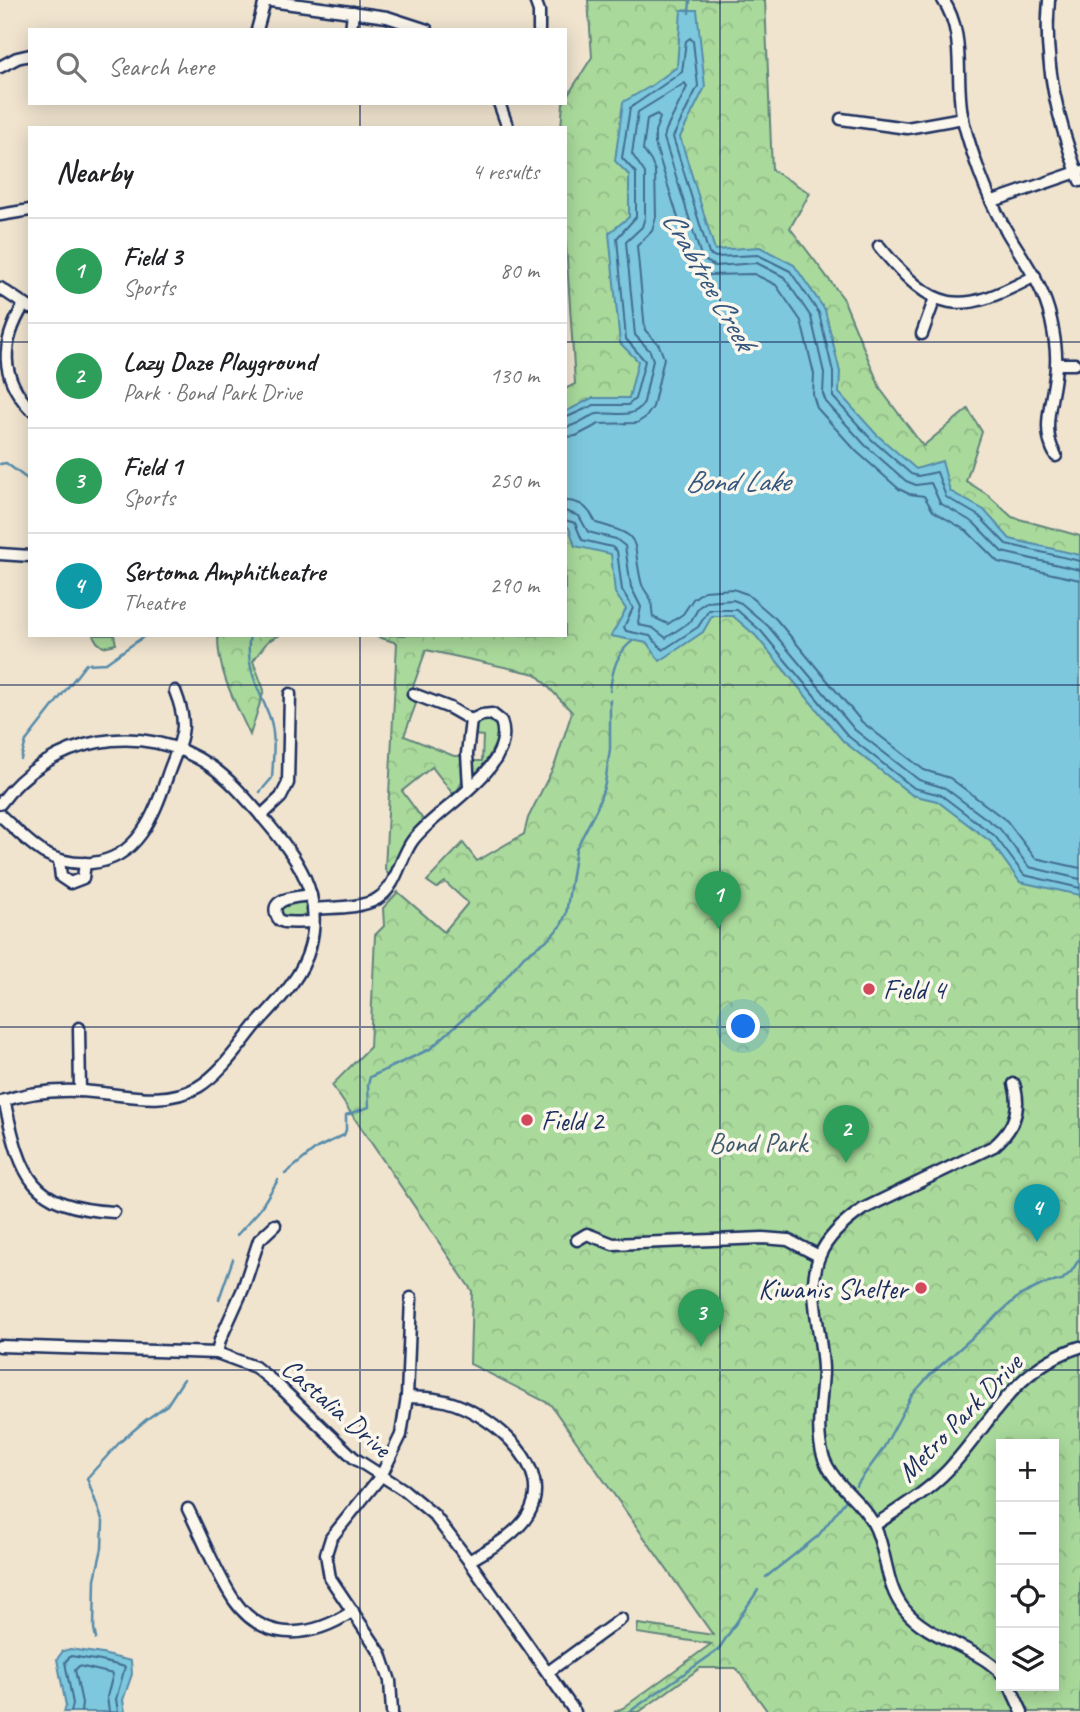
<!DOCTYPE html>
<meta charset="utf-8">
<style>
body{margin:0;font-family:Caveat,sans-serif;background:#f2f2f2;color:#202124}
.controls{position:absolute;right:21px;bottom:21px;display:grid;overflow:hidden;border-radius:0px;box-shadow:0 4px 18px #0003}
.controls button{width:63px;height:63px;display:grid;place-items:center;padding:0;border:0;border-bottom:2px solid #e0e0e0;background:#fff;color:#202124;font:35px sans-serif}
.you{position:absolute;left:744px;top:1027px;width:24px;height:24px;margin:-18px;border:5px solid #fff;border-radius:50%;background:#1a73e8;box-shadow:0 0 0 10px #1a73e833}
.badge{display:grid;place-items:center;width:46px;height:46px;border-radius:50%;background:#ea580c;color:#fff;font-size:23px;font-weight:700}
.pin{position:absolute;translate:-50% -58px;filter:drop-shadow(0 2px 4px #0008)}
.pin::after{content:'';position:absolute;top:37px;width:24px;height:21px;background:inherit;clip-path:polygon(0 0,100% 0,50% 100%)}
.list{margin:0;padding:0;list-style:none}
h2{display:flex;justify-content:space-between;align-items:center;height:91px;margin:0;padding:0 28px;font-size:30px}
h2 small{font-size:23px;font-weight:400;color:#757577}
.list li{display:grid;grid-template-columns:46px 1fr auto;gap:21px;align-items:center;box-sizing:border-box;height:105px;padding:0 28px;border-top:2px solid #e0e0e0}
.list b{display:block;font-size:26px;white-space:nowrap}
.list p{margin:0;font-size:23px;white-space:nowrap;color:#757577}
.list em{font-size:23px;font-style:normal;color:#757577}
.icon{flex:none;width:38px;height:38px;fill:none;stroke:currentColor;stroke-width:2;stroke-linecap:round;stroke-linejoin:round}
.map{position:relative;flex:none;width:1080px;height:1712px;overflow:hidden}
.search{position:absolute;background:#fff;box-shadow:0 4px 18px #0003;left:28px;top:28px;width:539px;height:77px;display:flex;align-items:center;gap:18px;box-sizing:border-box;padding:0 24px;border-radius:0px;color:#757577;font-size:26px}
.panel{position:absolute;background:#fff;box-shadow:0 4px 18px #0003;left:28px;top:126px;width:539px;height:511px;border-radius:0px}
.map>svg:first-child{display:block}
.grass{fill:#a9da9b;stroke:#62847c;stroke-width:2}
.forest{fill:url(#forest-crowns);stroke:#62847c;stroke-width:2;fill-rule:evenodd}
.water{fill:#7dc8dd;stroke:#568baa;stroke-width:2}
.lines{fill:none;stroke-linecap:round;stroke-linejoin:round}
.shore{stroke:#426c91;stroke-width:2}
.stream{stroke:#568baa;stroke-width:2.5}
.street-casing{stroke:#1b2f5e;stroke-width:15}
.street{stroke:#fbf7ec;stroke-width:10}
.grid{fill:none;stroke:#1b2f5e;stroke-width:2;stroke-opacity:0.55}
.poi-dot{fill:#d1495b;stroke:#fbf7ec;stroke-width:2.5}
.labels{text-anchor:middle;stroke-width:7;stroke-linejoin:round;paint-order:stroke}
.poi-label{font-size:28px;fill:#1b2f5e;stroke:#fbf7ec;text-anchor:start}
.park-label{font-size:28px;fill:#3e5a6d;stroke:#fbf7ec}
.street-label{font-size:28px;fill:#1b2f5e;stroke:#fbf7ec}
.water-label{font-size:30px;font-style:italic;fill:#34557e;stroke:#fbf7ec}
</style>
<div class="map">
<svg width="1080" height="1712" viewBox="0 0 1080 1712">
<defs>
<pattern id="forest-crowns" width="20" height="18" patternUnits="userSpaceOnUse" patternTransform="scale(1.75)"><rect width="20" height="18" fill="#a9da9b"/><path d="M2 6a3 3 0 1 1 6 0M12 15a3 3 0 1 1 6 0" fill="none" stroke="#91bb88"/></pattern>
</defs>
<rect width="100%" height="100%" fill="#f0e4cf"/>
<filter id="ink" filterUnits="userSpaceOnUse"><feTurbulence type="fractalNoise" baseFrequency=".0143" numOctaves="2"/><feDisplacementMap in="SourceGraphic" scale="14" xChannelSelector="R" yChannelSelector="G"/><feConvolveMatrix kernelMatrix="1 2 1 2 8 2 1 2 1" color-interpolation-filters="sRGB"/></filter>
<g filter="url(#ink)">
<g class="grass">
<polygon points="93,635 114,635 116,644 103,647 97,642"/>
<path d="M484 719C494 720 498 724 500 734L481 773 475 776 472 770 473 761H482L483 736 475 735V724Z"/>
<polygon points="303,902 307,905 307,916 305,918 287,918 281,913 280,909 284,903"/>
</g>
<g class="forest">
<path d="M588 0H765L772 170 810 193 790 228 843 298 881 390 923 446 968 409 982 432 966 481 988 495 1012 517 1080 536V1712H768L736 1668H700L639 1712H614L623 1708 711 1644 637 1633 638 1624 713 1635 550 1404 470 1364 472 1291 332 1085 370 1047 375 935 384 926 383 908 398 892 444 932 468 903 445 882 437 888 427 881 463 843 477 861 524 834 528 818 555 764 572 712 536 674 426 650 409 698 417 701 404 736 454 756H462C461 772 467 783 453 794L432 767 402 791 424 821 404 844 389 876 385 869 397 643 372 635H565V389L575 384 565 229V128H561L563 103 592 57ZM1001 1444H1054V1686H1001Z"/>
<path d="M218 635H280L268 641 253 661 264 690 250 735C235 702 217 671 218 635Z"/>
</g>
<g class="water">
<polygon points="681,10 697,10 705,87 680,137 715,250 760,247 794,265 825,310 840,372 839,393 876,434 916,469 942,461 950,491 984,510 1010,539 1080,555 1080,895 1020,882 991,842 937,801 912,795 843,741 756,636 733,616 712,616 703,632 660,661 647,643 611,636 626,609 615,593 611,554 575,546 569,528 565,526 565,412 592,398 629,398 638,361 620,343 609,233 629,217 629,175 615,161 623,102 651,86 677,67"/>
<polygon points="70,1649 102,1654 131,1661 132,1674 123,1700 125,1712 64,1712 66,1706 57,1659 63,1651"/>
</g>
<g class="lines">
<g class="shore">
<polyline points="565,418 594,405 628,405 635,399 645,361 626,339 617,238 636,217 636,173 622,158 630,108 682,72 686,41 690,38 693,41 698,86 673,137 709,254 716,257 758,255 790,271 819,313 833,372 833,397 871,439 911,474 918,476 937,472 946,497 979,516 1006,544 1080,561"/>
<path d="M565 427C578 426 586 416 597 414 614 411 634 421 644 402L653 360 650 351 635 335 626 242 642 227 645 217V173L632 154 638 112 685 83 687 87 666 130 664 138 702 259 715 266 757 263 784 277 811 317 824 373 823 394 826 402 865 445 906 481 916 485 931 483 940 503 974 523 1002 552 1080 570"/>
<polyline points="565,437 576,436 599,424 637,423 646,417 653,407 664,358 659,345 645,330 637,246 652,231 656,217 655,171 651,161 643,150 647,119 657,114 660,118 655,131 655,144 692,263 699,271 709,275 754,274 776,285 801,321 814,374 813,395 817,408 857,452 899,489 909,494 924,496 933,511 967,531 998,562 1080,580"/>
<path d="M565 501C582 501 589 509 596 523 645 536 631 539 641 581 642 589 649 594 651 601 652 606 652 612 653 617L668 624 683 614 693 599 704 591 733 589 747 594 776 619 862 722 924 770 950 778 1007 821 1035 858 1080 868"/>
<polyline points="565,511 579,516 588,532 616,539 625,546 631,587 641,607 638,622 639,625 653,628 666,638 691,621 699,607 706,602 733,600 741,603 768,626 855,730 919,780 945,788 1000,829 1029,867 1080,879"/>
<polyline points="565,520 575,523 582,540 612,547 617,551 622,590 633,608 624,627 626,631 650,636 663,650 698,627 709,610 737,610 761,631 848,736 914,788 941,795 995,836 1024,875 1080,888"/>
<polyline points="71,1712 73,1704 65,1662 71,1656 101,1661 125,1667 116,1699 118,1712"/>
<polyline points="81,1712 82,1703 75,1670 79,1666 113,1674 107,1697 109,1712"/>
</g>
<g class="stream">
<polyline points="689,13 690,0"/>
<polyline points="0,464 6,463 30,481"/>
<path d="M250 635C244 666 260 691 270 718 276 736 273 760 272 778L260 792"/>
<path d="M610 691C612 671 617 651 634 640"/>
<polyline points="21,759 26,741 86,664 106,663 146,635"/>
<polyline points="285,1174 317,1148 344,1135 346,1130 346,1115 369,1107 368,1085 370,1077 430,1049 496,989 524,956 550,938 561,925 566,914 576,849 597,808 605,784 610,749 610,700"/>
<polyline points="237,1235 258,1212 278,1180"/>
<polyline points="219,1299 233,1259"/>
<polyline points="856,1486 883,1449 912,1395 930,1375 1019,1296 1044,1284 1062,1280 1071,1272 1080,1258"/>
<polyline points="766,1577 818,1536 846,1500"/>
<polyline points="96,1639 94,1628 95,1579 102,1548 103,1522 87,1478 120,1442 147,1419 167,1405 184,1379"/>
<polyline points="629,1712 718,1650 758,1590"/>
</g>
<g class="street-casing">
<g id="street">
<polyline points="263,0 387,17 427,30"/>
<polyline points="535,0 539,11 539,30"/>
<path d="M943 0C967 35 954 81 963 120 971 152 987 196 1003 225 1021 257 1043 283 1051 320 1054 334 1057 349 1056 363 1056 395 1038 427 1056 456"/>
<path d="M1049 0C1043 63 1058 122 1080 181"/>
<polyline points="257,30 265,1"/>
<polyline points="351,30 353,12"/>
<polyline points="0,67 17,58 30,55"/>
<polyline points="499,103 508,128"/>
<polyline points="841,119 907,128 963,118"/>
<polyline points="993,201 1080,171"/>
<polyline points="0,215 30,210"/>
<path d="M879 246C935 314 958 317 1035 276"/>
<polyline points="0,288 30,308"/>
<path d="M24 305C0 344 0 376 30 409"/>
<polyline points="922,334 935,298"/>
<polyline points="1057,364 1075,364"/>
<polyline points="0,554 30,556"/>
<polyline points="413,694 450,708 471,720"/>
<path d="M0 804C49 737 142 718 212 767 232 781 248 801 264 819 297 858 324 893 310 947 302 978 277 1002 256 1025 239 1046 221 1073 198 1087 161 1108 118 1092 78 1091 52 1090 25 1093 0 1102"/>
<path d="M0 815C14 828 28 843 44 853 58 861 75 864 91 863 138 859 154 815 167 777 180 739 191 731 175 691"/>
<polyline points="261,816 281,797 288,783 290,694"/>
<polyline points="59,860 61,877 70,883 83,878 85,863"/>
<path d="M311 895C299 897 271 897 276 914 278 919 279 921 284 922 293 923 304 922 313 922"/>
<path d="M313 909C333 907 359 909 377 899 397 887 400 857 413 840 438 807 518 768 501 721L492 714 482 715 471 720 467 754 469 787"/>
<polyline points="79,1028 80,1091"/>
<path d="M4 1100C22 1177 28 1207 114 1212"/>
<polyline points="577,1240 587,1234 613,1244 763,1238 788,1240 819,1256"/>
<polyline points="0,1346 217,1353 255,1367 280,1387 354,1458 404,1490 434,1515 469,1561 575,1712"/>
<polyline points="217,1353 220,1340 243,1289 259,1240 275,1225"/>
<path d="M407 1397C424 1398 439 1398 455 1404 494 1418 556 1468 528 1515 516 1535 489 1549 469 1561"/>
<path d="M188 1509C203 1539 216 1573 234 1600 265 1645 314 1637 353 1611"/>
<path d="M875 1525C900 1508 927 1492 948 1470 992 1423 1013 1368 1080 1347"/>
<polyline points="548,1672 621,1619"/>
<path d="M1001 1673C974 1645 929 1640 904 1609 886 1587 887 1555 876 1529 864 1501 833 1486 823 1456 815 1430 822 1399 823 1371 823 1337 805 1288 820 1255 828 1236 847 1220 863 1209L994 1146C1014 1129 1022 1109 1014 1084"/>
<polyline points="1010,1686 1022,1712"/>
<polyline points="392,1712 390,1681 381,1654 330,1578 326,1554 331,1538 381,1476 401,1435 407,1397 411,1298"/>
</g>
</g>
<use href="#street" class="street"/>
</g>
</g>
<path class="grid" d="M360 0V30M720 0V1712M360 103V128M0 342H30M565 342H1080M360 635V1712M0 685H1080M0 1027H1080M0 1370H1080"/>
<g class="poi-dot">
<circle cx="869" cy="989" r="7"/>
<circle cx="527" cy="1120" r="7"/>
<circle cx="921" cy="1288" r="7"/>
</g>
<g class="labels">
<g class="poi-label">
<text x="883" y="999">Field 4</text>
<text x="541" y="1130">Field 2</text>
<text x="907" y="1298" text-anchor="end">Kiwanis Shelter</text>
</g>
<g class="park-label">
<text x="758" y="1152">Bond Park</text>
</g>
<g class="street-label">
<text transform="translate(337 1407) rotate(41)" y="10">Castalia Drive</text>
<text transform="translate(959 1417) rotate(-46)" y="10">Metro Park Drive</text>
</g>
<g class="water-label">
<text transform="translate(709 280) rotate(60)" y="10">Crabtree Creek</text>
<text x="737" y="491">Bond Lake</text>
</g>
</g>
</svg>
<div class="controls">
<button>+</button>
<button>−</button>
<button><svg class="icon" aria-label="locate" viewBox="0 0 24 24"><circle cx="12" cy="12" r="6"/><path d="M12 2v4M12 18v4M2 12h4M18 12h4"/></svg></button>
<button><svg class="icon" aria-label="layers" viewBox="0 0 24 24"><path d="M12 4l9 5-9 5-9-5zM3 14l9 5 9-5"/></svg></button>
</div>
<div class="you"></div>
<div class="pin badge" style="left:718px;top:929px;background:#2e9e5b">1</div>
<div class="pin badge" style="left:846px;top:1163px;background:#2e9e5b">2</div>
<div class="pin badge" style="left:701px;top:1347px;background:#2e9e5b">3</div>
<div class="pin badge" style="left:1037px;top:1242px;background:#0f9aa8">4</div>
<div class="search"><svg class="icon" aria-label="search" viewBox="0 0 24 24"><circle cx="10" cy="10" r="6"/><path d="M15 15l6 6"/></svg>Search here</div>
<section class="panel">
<h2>Nearby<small>4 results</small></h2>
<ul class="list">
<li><span class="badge" style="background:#2e9e5b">1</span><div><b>Field 3</b><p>Sports</p></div><em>80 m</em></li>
<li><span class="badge" style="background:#2e9e5b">2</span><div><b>Lazy Daze Playground</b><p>Park · Bond Park Drive</p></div><em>130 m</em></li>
<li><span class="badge" style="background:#2e9e5b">3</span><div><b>Field 1</b><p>Sports</p></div><em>250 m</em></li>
<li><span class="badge" style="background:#0f9aa8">4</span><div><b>Sertoma Amphitheatre</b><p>Theatre</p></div><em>290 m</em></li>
</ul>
</section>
</div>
